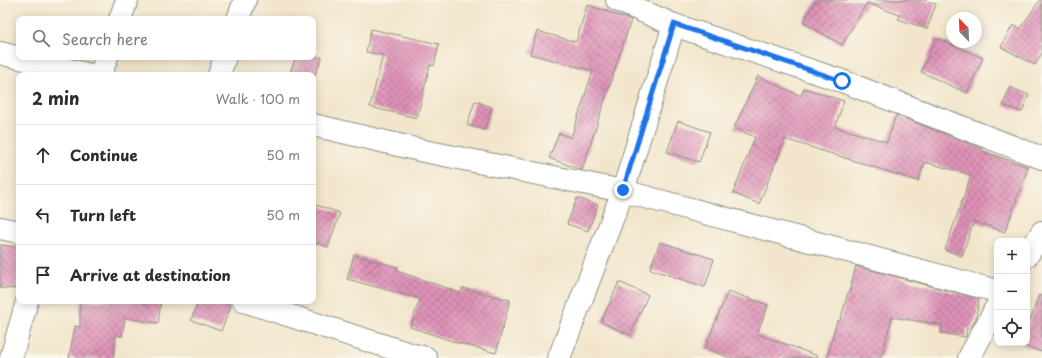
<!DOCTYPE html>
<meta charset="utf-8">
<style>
body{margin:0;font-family:"Playpen Sans",sans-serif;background:#f7f7f7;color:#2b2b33}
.controls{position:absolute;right:12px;bottom:12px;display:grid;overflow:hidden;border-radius:8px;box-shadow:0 2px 10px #0003}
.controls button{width:36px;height:36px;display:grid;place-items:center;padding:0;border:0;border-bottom:1px solid #e1e1e2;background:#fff;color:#2b2b33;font:20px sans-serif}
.compass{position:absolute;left:946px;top:12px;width:36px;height:36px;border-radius:50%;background:#fff;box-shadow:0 2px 10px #0003;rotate:337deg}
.stop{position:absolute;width:12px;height:12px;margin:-9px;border:3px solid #1a73e8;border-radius:50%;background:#fff}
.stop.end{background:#1a73e8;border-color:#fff;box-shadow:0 1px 4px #0008}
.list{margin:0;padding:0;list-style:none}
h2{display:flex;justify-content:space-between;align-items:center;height:52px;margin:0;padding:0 16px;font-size:17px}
h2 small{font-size:13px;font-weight:400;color:#7c7c81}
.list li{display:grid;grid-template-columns:26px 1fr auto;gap:12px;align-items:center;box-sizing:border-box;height:60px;padding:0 16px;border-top:1px solid #e1e1e2}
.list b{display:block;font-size:15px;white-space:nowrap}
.list em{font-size:13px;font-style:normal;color:#7c7c81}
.icon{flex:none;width:22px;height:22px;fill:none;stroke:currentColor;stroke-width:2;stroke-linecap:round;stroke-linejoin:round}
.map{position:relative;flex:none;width:1042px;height:358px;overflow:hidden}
.search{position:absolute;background:#fff;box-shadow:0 2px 10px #0003;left:16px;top:16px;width:300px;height:44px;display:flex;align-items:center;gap:10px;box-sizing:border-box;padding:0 14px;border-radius:8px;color:#7c7c81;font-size:15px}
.panel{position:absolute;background:#fff;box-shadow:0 2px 10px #0003;left:16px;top:72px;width:300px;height:232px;border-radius:8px}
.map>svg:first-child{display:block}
.building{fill:url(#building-cross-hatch)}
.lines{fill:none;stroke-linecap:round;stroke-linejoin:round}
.minor-casing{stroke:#889180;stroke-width:24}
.minor{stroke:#fff;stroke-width:22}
.route{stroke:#1a73e8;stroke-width:5}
</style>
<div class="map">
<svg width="1042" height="358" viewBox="0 0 1042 358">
<defs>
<pattern id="building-cross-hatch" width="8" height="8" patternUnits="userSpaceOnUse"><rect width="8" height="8" fill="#df92b8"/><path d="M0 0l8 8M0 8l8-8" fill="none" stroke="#b47896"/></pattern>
</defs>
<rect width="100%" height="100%" fill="#fbf7ec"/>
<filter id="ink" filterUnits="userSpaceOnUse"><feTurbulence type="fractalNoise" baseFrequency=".025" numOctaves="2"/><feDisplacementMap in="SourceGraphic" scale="8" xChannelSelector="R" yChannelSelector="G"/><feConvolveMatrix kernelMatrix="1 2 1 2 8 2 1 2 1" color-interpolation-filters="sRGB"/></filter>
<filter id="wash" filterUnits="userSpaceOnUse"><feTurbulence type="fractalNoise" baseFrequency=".012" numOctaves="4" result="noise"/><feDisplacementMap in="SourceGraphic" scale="16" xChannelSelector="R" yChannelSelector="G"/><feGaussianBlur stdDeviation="0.9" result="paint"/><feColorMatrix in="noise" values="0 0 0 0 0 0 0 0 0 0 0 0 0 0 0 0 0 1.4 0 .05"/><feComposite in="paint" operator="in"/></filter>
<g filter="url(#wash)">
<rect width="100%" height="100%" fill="#f2e5cb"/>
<g id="blocks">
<g class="building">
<polygon points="816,0 923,0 936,4 927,29 898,19 900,15 867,3 842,45 803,22"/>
<polygon points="1040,0 1042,0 1042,53 1035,65 1001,47 1013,25 1020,29"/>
<polygon points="587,5 608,11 608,12 631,20 582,170 549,158 559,133 571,138 593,71 530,54 537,31 576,42"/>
<polygon points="371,29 439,44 434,66 430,65 417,118 370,107 383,55 366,52"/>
<polygon points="936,38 983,58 967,93 921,72"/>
<polygon points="296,57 322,57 315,75 289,75"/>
<polygon points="758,76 801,96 804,88 844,101 835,127 887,142 896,115 983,149 982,151 1028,167 1005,232 974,221 962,256 945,250 971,175 925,162 918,181 785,139 759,204 733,193 755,137 734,128"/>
<polygon points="1010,87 1029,95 1022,112 1003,105"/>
<polygon points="475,101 492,107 485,130 467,125"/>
<polygon points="678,121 710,132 699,162 667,152"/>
<polygon points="577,198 598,205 588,231 567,224"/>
<polygon points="313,204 340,213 328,247 313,242"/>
<polygon points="660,242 714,259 705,287 650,269"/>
<polygon points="0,245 19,247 18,289 0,288"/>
<polygon points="354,255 398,267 397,271 461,293 463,288 510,300 496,353 455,342 410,327 420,299 347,279"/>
<polygon points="856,266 979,299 976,318 970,329 967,328 966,337 941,333 942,325 892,317 881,358 827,358 837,321 840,321 848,293 849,293"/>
<polygon points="619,282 648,295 630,335 601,322"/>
<polygon points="728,291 768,305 757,334 818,356 817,358 730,358 705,348"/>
<polygon points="1039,295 1042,296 1042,352 1022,345 1022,343 1027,343 1027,330"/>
<polygon points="80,301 161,301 158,323 125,318 122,336 116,335 113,358 69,358 75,326 80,327"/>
<polygon points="199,301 218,301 231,306 221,331 191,320"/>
</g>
</g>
</g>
<g filter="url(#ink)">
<use href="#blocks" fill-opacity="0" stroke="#889180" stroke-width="1"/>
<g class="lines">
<g class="minor-casing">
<g id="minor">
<polyline points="617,0 674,25 842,81 1042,158"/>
<polyline points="120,19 127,0"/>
<polyline points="238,19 245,0"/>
<polyline points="0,53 90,75"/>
<polyline points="100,75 107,57"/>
<polyline points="219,75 225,57"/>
<polyline points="313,125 424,151 623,191 997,291"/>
<polyline points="0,228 19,232"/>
<polyline points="1027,256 1042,232"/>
<polyline points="244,301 410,354 426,358"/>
<polyline points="11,358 27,301"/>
<polyline points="559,358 623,191 674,25"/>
<polyline points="969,358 997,306"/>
</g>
</g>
<use href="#minor" class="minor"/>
</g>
</g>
<g class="lines" filter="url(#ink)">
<polyline class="route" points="623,190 674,24 842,81"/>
</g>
</svg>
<div class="controls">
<button>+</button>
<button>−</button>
<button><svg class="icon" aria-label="locate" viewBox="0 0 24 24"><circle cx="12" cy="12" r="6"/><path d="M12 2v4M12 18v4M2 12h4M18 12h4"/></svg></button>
</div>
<svg class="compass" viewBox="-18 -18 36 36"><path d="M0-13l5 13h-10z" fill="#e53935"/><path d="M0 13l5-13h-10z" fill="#7c7c81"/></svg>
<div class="stop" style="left:842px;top:81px"></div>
<div class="stop end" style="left:623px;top:190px"></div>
<div class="search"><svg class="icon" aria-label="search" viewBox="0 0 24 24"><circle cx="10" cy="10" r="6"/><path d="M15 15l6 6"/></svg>Search here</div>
<section class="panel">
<h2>2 min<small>Walk · 100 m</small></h2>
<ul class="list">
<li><svg class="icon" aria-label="ahead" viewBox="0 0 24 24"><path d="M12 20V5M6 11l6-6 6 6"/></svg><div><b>Continue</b></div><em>50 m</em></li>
<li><svg class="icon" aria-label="left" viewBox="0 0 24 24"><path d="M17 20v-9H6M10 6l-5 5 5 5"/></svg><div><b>Turn left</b></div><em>50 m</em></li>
<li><svg class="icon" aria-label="arrive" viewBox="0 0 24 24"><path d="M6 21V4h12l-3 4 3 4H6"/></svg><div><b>Arrive at destination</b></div></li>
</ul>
</section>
</div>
